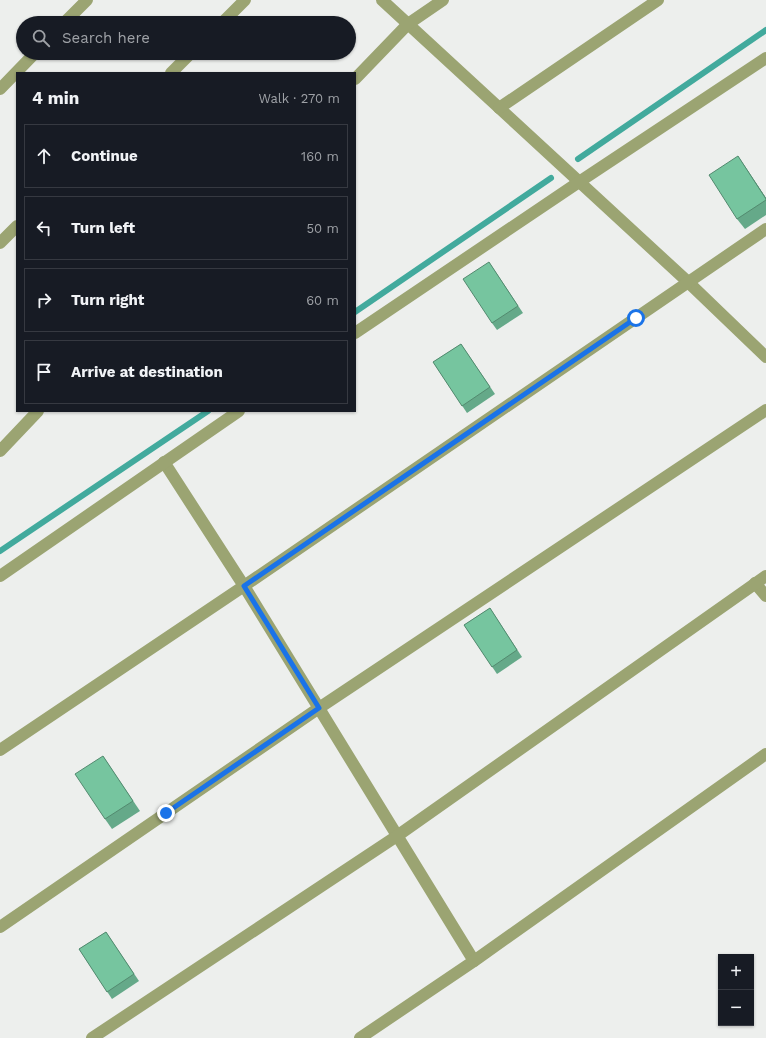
<!DOCTYPE html>
<meta charset="utf-8">
<style>
body{margin:0;font-family:"Work Sans",sans-serif;background:#242831;color:#f1f3f6}
.controls{position:absolute;right:12px;bottom:12px;display:grid;overflow:hidden;border-radius:0px;box-shadow:0 1px 3px #0004}
.controls button{width:36px;height:36px;display:grid;place-items:center;padding:0;border:0;border-bottom:1px solid #363941;background:#171b24;color:#f1f3f6;font:20px sans-serif}
.stop{position:absolute;width:12px;height:12px;margin:-9px;border:3px solid #1a73e8;border-radius:50%;background:#fff}
.stop.end{background:#1a73e8;border-color:#fff;box-shadow:0 1px 4px #0008}
.list{margin:0;padding:0;list-style:none}
h2{display:flex;justify-content:space-between;align-items:center;height:52px;margin:0;padding:0 16px;font-size:17px}
h2 small{font-size:13px;font-weight:400;color:#9ea1a6}
.list li{display:grid;grid-template-columns:26px 1fr auto;gap:12px;align-items:center;box-sizing:border-box;height:64px;margin:0 8px 8px;padding:0 8px;border:1px solid #363941;border-radius:0px}
.list b{display:block;font-size:15px;white-space:nowrap}
.list em{font-size:13px;font-style:normal;color:#9ea1a6}
.icon{flex:none;width:22px;height:22px;fill:none;stroke:currentColor;stroke-width:2;stroke-linecap:round;stroke-linejoin:round}
.map{position:relative;flex:none;width:766px;height:1038px;overflow:hidden}
.search{position:absolute;background:#171b24;box-shadow:0 1px 3px #0004;left:16px;top:16px;width:340px;height:44px;display:flex;align-items:center;gap:10px;box-sizing:border-box;padding:0 14px;border-radius:22px;color:#9ea1a6;font-size:15px}
.panel{position:absolute;background:#171b24;box-shadow:0 1px 3px #0004;left:16px;top:72px;width:340px;height:340px;border-radius:0px}
.map>svg:first-child{display:block}
.lines{fill:none;stroke-linecap:round;stroke-linejoin:round}
.stream{stroke:#42aa9d;stroke-width:6}
.street{stroke:#9ba472;stroke-width:12}
.wall{fill:#65a989}
.shaded-wall{fill:#538a6f}
.building{fill:#76c59f;stroke:#538a6f}
.route{stroke:#1a73e8;stroke-width:5}
</style>
<div class="map">
<svg width="766" height="1038" viewBox="0 0 766 1038">
<rect width="100%" height="100%" fill="#edefed"/>
<g class="lines">
<g class="stream">
<polyline points="578,159 766,30"/>
<polyline points="355,312 551,178"/>
<polyline points="0,551 208,411"/>
</g>
<g class="street">
<polyline points="382,0 688,282 766,357"/>
<polyline points="64,23 87,0"/>
<polyline points="222,23 245,0"/>
<polyline points="171,73 191,53"/>
<polyline points="355,79 408,24 443,0"/>
<polyline points="0,89 35,53"/>
<polyline points="499,108 658,0"/>
<polyline points="0,243 17,226"/>
<polyline points="355,333 579,182 766,58"/>
<polyline points="0,451 38,411"/>
<polyline points="164,462 244,586 474,961 360,1038"/>
<polyline points="0,576 239,411"/>
<polyline points="755,583 766,596"/>
<polyline points="0,750 244,586 766,229"/>
<polyline points="0,927 319,708 766,410"/>
<polyline points="474,961 766,754"/>
<polyline points="92,1038 397,836 766,576"/>
</g>
</g>
<g class="wall">
<polygon points="738,156 766,198 766,215 745,229 737,219"/>
<polygon points="489,262 523,313 497,330 492,323"/>
<polygon points="461,344 495,394 467,413 433,362"/>
<polygon points="490,608 522,657 497,674 464,625"/>
<polygon points="103,756 140,811 112,829 105,819"/>
<polygon points="106,932 139,981 112,999 79,949"/>
</g>
<polygon class="shaded-wall" points="738,156 766,198 766,199"/>
<g class="building">
<polygon points="738,156 766,199 766,200 737,219 709,175"/>
<polygon points="489,262 518,306 492,323 463,279"/>
<polygon points="461,344 490,387 462,406 433,362"/>
<polygon points="490,608 517,650 492,667 464,625"/>
<polygon points="103,756 133,801 105,819 75,774"/>
<polygon points="106,932 134,974 107,992 79,949"/>
</g>
<g class="lines">
<polyline class="route" points="166,813 319,708 244,586 636,318"/>
</g>
</svg>
<div class="controls">
<button>+</button>
<button>−</button>
</div>
<div class="stop" style="left:636px;top:318px"></div>
<div class="stop end" style="left:166px;top:813px"></div>
<div class="search"><svg class="icon" aria-label="search" viewBox="0 0 24 24"><circle cx="10" cy="10" r="6"/><path d="M15 15l6 6"/></svg>Search here</div>
<section class="panel">
<h2>4 min<small>Walk · 270 m</small></h2>
<ul class="list">
<li><svg class="icon" aria-label="ahead" viewBox="0 0 24 24"><path d="M12 20V5M6 11l6-6 6 6"/></svg><div><b>Continue</b></div><em>160 m</em></li>
<li><svg class="icon" aria-label="left" viewBox="0 0 24 24"><path d="M17 20v-9H6M10 6l-5 5 5 5"/></svg><div><b>Turn left</b></div><em>50 m</em></li>
<li><svg class="icon" aria-label="right" viewBox="0 0 24 24"><path d="M7 20v-9h11M14 6l5 5-5 5"/></svg><div><b>Turn right</b></div><em>60 m</em></li>
<li><svg class="icon" aria-label="arrive" viewBox="0 0 24 24"><path d="M6 21V4h12l-3 4 3 4H6"/></svg><div><b>Arrive at destination</b></div></li>
</ul>
</section>
</div>
